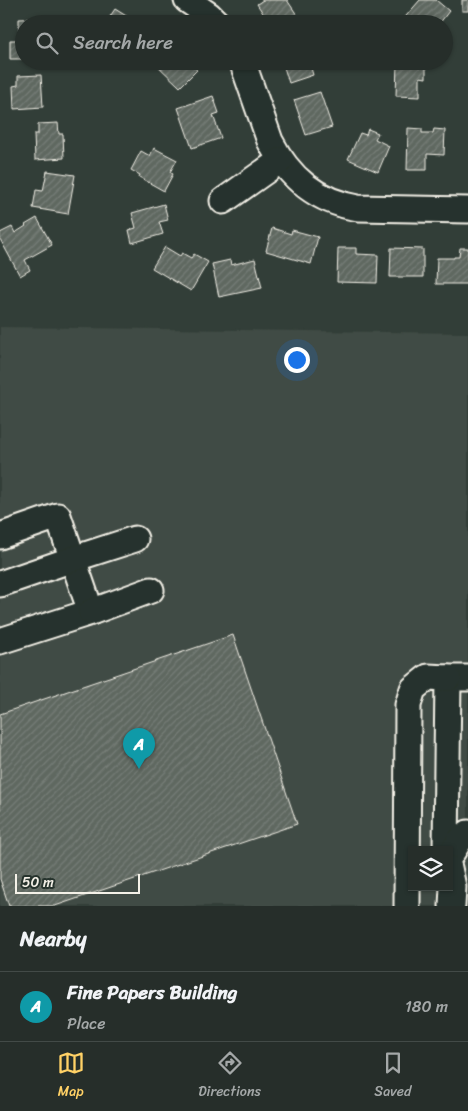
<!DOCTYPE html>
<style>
body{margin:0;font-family:Sriracha,sans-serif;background:#2e3632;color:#f1f3f6}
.controls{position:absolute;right:15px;bottom:15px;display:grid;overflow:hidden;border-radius:0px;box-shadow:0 1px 4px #0004}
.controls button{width:45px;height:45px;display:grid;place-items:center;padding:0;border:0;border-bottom:1px solid #424a47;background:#262e2a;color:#f1f3f6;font:25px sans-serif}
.scale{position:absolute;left:15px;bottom:12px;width:125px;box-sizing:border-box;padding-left:5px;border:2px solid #f4f1e8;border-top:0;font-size:14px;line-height:18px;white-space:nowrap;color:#f4f1e8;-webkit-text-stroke:4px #26332d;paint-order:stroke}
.you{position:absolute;left:296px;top:359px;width:18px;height:18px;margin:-12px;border:4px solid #fff;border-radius:50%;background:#1a73e8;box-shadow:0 0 0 8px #1a73e833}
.badge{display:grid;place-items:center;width:32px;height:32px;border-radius:50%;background:#ffd166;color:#fff;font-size:16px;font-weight:700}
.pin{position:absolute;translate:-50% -41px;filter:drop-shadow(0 1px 2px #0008)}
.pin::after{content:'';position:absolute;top:26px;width:18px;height:15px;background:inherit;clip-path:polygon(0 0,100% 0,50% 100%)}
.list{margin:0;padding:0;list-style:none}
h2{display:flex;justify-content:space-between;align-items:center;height:65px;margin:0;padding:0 20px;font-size:21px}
h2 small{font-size:16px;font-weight:400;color:#a4a8a8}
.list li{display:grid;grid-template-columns:32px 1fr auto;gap:15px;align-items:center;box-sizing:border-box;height:70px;padding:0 20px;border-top:1px solid #424a47}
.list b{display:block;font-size:19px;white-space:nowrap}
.list p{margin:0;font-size:16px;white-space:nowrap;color:#a4a8a8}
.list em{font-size:16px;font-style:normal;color:#a4a8a8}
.icon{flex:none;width:28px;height:28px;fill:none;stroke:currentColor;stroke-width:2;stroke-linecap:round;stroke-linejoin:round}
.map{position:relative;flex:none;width:468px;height:906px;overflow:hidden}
.search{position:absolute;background:#262e2a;box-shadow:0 1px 4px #0004;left:15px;right:15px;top:15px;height:55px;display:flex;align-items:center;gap:12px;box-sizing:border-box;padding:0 18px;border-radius:28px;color:#a4a8a8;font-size:19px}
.sheet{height:135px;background:#262e2a}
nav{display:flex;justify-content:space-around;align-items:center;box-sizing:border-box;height:70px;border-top:1px solid #424a47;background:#262e2a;font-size:14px;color:#a4a8a8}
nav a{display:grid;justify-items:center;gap:2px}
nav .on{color:#ffd166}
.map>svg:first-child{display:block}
.built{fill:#404b44;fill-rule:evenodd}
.building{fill:url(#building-hatch);stroke:#f4f1e8}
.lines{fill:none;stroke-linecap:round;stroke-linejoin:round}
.minor-casing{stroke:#f4f1e8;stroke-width:29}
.minor{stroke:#26332d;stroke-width:25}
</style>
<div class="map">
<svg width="468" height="906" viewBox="0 0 468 906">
<defs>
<pattern id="building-hatch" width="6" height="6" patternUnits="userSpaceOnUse" patternTransform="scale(1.25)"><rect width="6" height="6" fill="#5f6861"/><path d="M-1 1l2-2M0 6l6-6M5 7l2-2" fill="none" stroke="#777e78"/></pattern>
</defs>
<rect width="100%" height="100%" fill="#323e38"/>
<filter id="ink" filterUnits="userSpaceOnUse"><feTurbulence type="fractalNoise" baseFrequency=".02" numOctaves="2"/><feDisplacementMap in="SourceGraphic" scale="10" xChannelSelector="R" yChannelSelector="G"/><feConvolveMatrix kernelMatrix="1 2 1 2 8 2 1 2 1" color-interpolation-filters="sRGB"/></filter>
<g filter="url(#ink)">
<path class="built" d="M0 327 468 333V906H0ZM412 850H449V887H412Z"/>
<g class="building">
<polygon points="263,0 287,0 303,24 270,24 257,4"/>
<polygon points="420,0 436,0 449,11 439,24 401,24 400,23"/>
<rect x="462" y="0" width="6" height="11"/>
<polygon points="115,9 136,22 139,18 149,24 105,24"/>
<polygon points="46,18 46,24 24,24 24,56 22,56 22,59 10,59 10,40 19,40 19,19"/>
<polygon points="157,61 195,61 191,65 197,70 180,87 155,63"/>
<polygon points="282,61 309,61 313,75 289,83"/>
<polygon points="397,62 426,62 426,78 420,77 420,97 396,96"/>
<polygon points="41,75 43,107 14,109 13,86 18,85 18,76"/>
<polygon points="320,92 332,127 306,135 294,100"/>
<polygon points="213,96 219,113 213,115 221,138 192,148 178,108"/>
<polygon points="58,123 59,134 63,134 64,158 35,160 34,134 38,134 38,124"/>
<polygon points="408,128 422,129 422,133 433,133 434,129 445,130 444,155 427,154 427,170 407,170"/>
<polygon points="368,129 378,133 375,139 389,146 378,172 348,159 360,133 366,135"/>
<polygon points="154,148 177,160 170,172 173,174 164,191 139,177 140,175 131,170 141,151 150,156"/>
<polygon points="47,171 75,175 68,214 33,208 36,190 43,191"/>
<polygon points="164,204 168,220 159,222 163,234 132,243 129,230 136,228 132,213"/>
<polygon points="37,218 52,245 25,260 30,270 20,276 0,239 0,233 12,227 15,233 26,226 25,225"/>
<polygon points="272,228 291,234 292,230 318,237 311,264 266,251"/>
<polygon points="165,247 180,256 182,253 191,258 194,254 208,262 191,291 152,268"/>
<polygon points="338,248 356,248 356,254 378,255 377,283 337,282"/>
<polygon points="391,248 423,249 423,277 390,277"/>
<polygon points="460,248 468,248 468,284 436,284 437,258 454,258 454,257 459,257"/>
<polygon points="255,259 262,288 219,297 212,264 230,260 231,265"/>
<polygon points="233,635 297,824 55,906 9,906 0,879 0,714"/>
</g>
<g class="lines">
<g class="minor-casing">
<g id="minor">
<polyline points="187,0 209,15 218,24"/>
<path d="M242 61 270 141C289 178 316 201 358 208L468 210"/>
<polyline points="223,201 281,160"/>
<polyline points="0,536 58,516 91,612 0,641"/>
<polyline points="0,584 73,559 135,539"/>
<polyline points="91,612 151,590"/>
<polyline points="446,850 448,678 468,678"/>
<polyline points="449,857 459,841 468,833"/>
<polyline points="449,868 453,887 452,906"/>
<polyline points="407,906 408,705 413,689 428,677 448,678"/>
</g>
</g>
<use href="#minor" class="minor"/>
</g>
</g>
</svg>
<div class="controls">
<button><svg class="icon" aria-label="layers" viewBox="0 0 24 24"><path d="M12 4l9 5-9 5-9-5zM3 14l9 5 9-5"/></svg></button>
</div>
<div class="scale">50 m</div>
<div class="you"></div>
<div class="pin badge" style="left:139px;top:769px;background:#0f9aa8">A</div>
<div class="search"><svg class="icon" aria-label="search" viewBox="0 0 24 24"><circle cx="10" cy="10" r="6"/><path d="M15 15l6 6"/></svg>Search here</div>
</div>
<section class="sheet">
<h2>Nearby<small></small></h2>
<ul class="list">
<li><span class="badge" style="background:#0f9aa8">A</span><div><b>Fine Papers Building</b><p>Place</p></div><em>180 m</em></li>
</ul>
</section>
<nav>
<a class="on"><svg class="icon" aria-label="map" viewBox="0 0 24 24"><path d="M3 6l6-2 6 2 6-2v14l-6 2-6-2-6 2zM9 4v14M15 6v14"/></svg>Map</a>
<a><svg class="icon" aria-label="directions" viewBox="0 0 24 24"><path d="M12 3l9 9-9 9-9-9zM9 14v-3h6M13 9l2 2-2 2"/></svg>Directions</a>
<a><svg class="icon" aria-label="saved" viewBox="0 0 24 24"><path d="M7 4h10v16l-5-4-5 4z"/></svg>Saved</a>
</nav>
